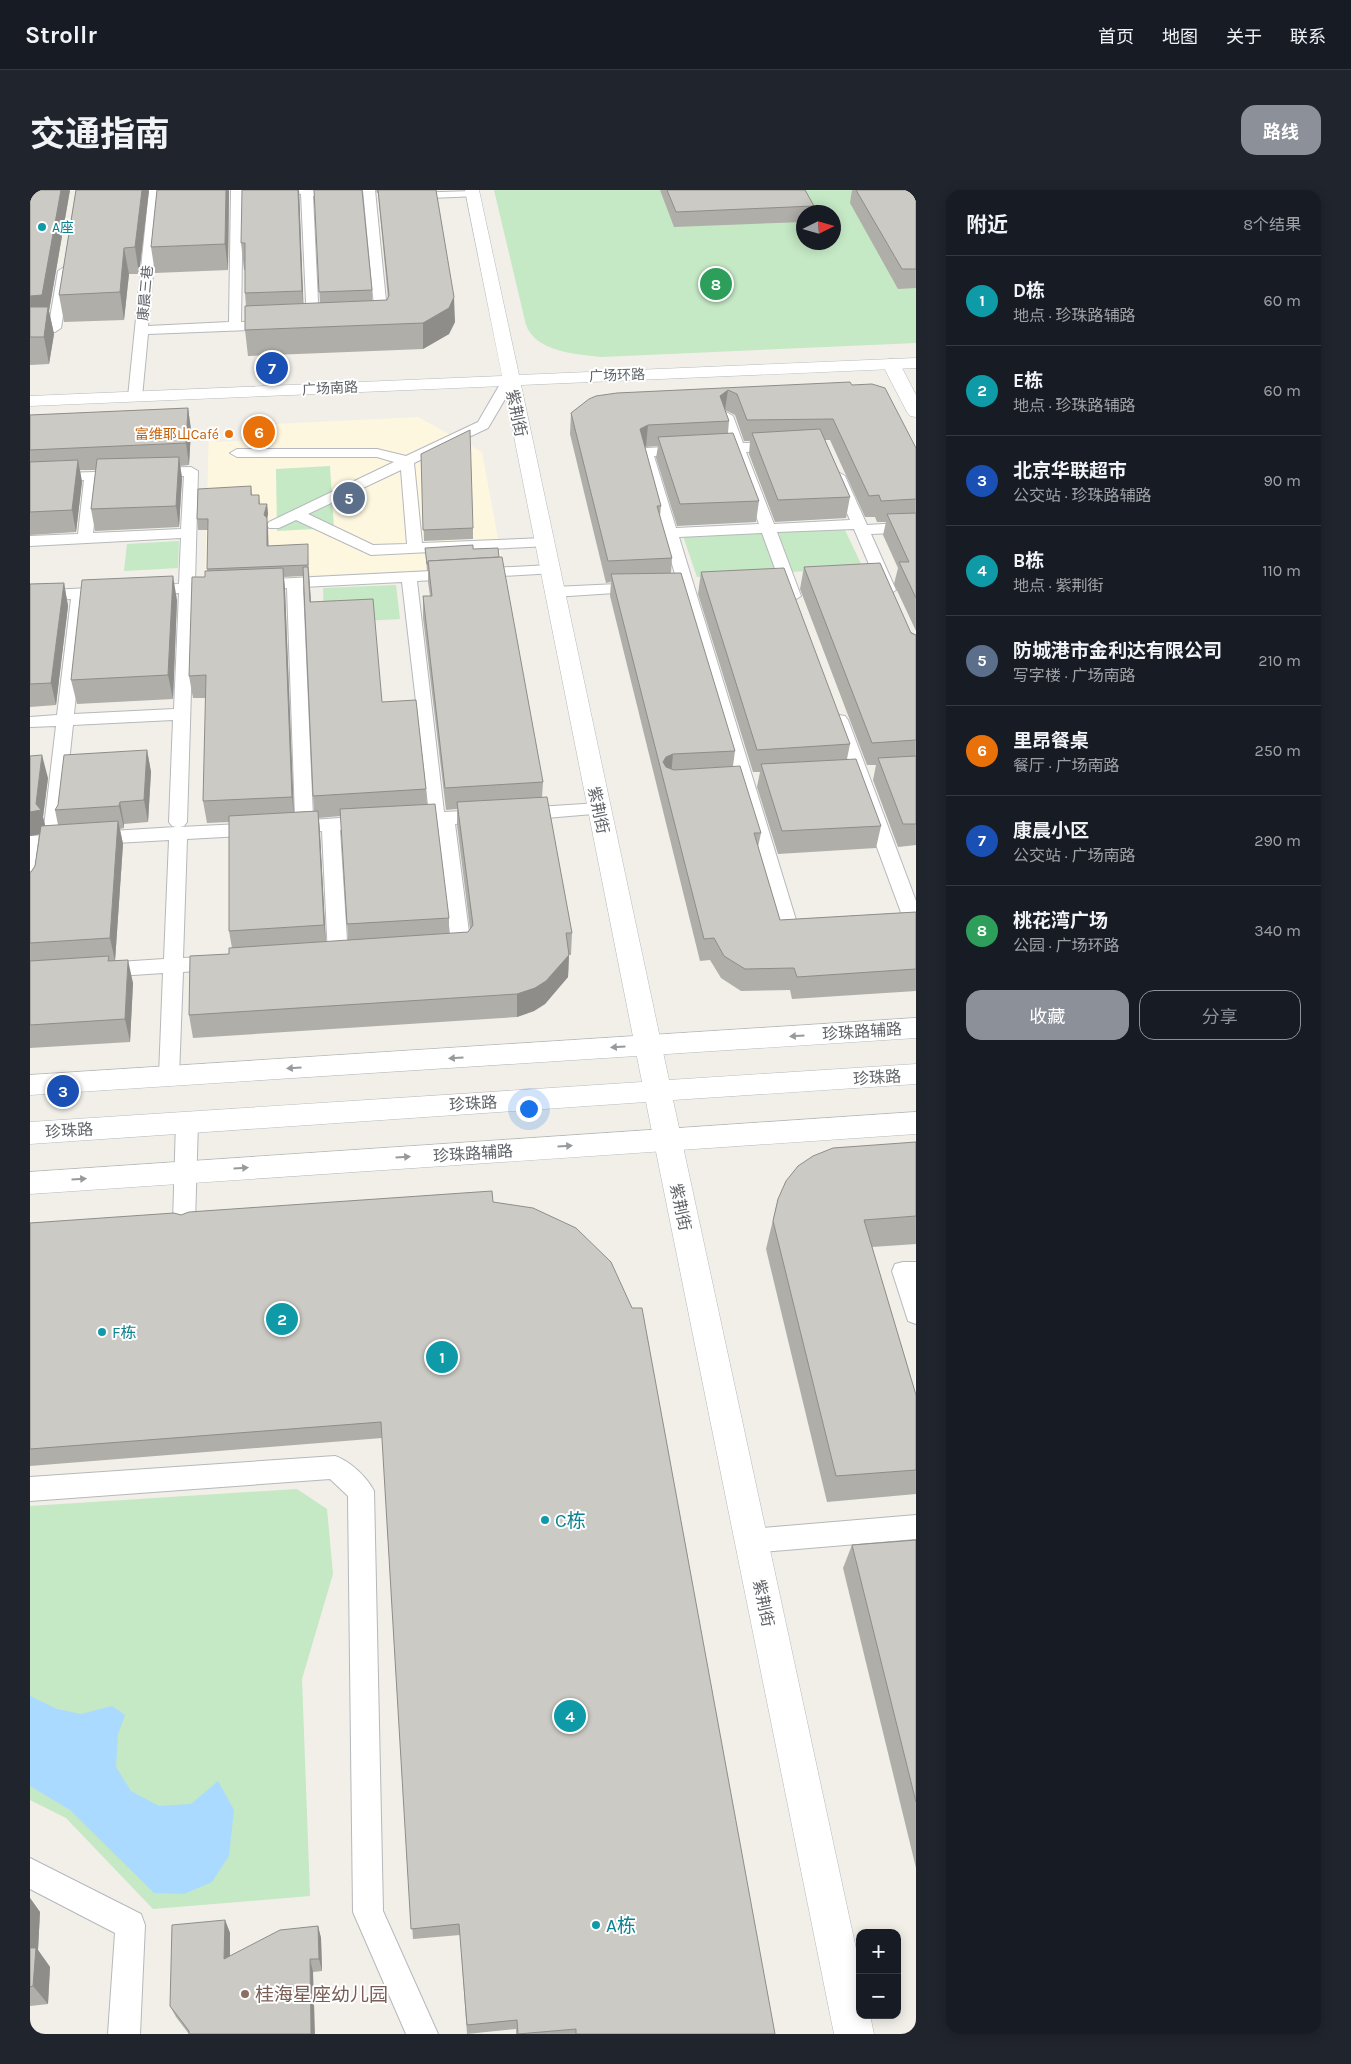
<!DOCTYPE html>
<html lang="zh">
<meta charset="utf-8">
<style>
body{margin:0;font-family:Karla,"Noto Sans SC",sans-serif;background:#20242c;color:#f1f3f6}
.controls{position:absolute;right:15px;bottom:15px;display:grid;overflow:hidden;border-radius:10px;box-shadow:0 2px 12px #0003}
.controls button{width:45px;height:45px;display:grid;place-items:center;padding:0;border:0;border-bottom:1px solid #363941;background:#171b24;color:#f1f3f6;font:25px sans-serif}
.compass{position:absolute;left:766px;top:15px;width:45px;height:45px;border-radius:50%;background:#171b24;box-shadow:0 2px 12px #0003;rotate:85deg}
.you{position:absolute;left:498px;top:918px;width:18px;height:18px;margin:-12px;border:4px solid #fff;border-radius:50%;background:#1a73e8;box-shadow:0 0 0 8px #1a73e833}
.badge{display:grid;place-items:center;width:32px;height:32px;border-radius:50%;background:#8c9099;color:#fff;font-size:16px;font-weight:700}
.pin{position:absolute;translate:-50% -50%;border:2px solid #fff;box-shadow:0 1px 5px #0006}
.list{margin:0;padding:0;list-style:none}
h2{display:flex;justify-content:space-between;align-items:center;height:65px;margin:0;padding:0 20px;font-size:21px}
h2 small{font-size:16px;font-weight:400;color:#9ea1a6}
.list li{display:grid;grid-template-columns:32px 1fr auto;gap:15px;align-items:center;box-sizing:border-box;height:90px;padding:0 20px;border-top:1px solid #363941}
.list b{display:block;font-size:19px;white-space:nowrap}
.list p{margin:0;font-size:16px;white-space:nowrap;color:#9ea1a6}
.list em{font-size:16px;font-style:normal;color:#9ea1a6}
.actions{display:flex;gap:10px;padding:15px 20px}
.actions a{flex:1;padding:11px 0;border:1px solid #8c9099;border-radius:15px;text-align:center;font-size:18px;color:#8c9099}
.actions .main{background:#8c9099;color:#fff}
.map{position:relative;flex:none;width:886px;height:1844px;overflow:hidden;border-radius:15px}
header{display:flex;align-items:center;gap:30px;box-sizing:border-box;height:70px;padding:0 25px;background:#171b24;border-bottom:1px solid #363941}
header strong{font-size:24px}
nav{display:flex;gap:28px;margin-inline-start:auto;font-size:18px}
.intro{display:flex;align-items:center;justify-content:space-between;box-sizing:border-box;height:120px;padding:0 30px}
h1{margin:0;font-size:35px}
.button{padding:12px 22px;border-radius:15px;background:#8c9099;color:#fff;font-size:18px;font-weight:700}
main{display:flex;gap:30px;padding:0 30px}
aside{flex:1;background:#171b24;border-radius:15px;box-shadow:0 2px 12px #0003}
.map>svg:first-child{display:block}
.commercial{fill:#fef7e0}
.green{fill:#c5e8c5;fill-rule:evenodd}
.water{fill:#aadaff}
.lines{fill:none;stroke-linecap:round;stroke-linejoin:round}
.lane-casing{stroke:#b5b8bc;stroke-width:2}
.street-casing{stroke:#b5b8bc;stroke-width:1}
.secondary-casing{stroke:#b6babf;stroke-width:1}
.lane{fill:#fff;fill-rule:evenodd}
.street{fill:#fff;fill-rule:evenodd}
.secondary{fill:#fff;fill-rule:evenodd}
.wall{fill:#afaea9;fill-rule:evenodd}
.shaded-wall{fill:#8f8d8a}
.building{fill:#cccac5;stroke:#8f8d8a}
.oneway{fill:#979a9d}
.culture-dot{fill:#0f9aa8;stroke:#fff;stroke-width:2}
.food-dot{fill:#e8710a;stroke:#fff;stroke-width:2}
.education-dot{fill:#8d6e63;stroke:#fff;stroke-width:2}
.labels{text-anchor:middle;stroke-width:4;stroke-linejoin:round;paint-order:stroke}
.far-culture-label{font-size:14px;fill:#0d838f;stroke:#fff;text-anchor:start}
.far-street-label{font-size:14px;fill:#5f6368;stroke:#fff}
.far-food-label{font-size:14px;fill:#c56008;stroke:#fff;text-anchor:end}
.street-label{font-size:16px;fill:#5f6368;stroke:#fff}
.culture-label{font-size:16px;fill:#0d838f;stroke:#fff;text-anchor:start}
.near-culture-label{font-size:19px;fill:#0d838f;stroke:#fff;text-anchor:start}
.near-education-label{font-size:19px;fill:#785e54;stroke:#fff;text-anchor:start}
</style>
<header>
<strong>Strollr</strong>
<nav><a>首页</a><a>地图</a><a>关于</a><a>联系</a></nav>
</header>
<div class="intro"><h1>交通指南</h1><a class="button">路线</a></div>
<main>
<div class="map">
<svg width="886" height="1844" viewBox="0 0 886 1844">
<rect width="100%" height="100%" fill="#f1efe8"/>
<polygon class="commercial" points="388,227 452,262 473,376 175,391 179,237 186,236 186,252 246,249 246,234"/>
<g class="green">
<path d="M464 0H886V153L571 167C546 164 506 162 496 135ZM774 22H804V52H774Z"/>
<polygon points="300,276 304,338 247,341 246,279"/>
<polygon points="814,338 833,378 667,387 653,346"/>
<polygon points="149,351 148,378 94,381 97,354"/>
<polygon points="366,395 370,429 294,433 293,398"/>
<polygon points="267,1299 297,1319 303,1384 272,1489 280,1706 123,1719 36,1628 0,1610 0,1316"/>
</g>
<polygon class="water" points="0,1506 27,1519 51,1524 82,1516 95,1525 88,1544 86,1577 101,1601 129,1616 161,1614 188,1591 204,1620 199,1666 182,1692 154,1704 124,1703 40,1620 0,1596"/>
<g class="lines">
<g class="lane-casing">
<g id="lane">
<polygon points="119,0 131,0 118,136 199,132 201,0 213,0 211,132 243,131 249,135 243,139 118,144 112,207 105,211 98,207"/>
<path d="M258 0C272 0 309 0 319 6L313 9 283 6 289 133 283 137 277 133 271 4 260 2Z"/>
<polygon points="333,0 345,0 358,131 352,135 338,134 337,131 345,127"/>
<polygon points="443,1 447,2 447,6 378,9 372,6 378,3"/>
<polygon points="34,77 40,81 31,138 25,142 0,142 0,134 19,134 28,81"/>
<path d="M480 185 487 189 458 238 384 273 392 353 514 348 522 353 519 356 341 365 266 330 249 338H239L237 335 239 332 364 272 347 267H207L200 263 207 259H347L376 266 448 232 473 189ZM371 280 377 354 343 355 278 324Z"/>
<path d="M696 222 703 226 713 253 748 252 755 256 748 260 716 262 744 334 820 330 801 286 808 282 815 286 837 335 886 332V342L841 344 866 400 858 405 850 400 824 339 747 342 771 406 763 411 755 406 732 343 649 347 766 730H786L789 735 786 740C775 743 763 745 752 742L749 737 609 262 616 258 699 254 689 226ZM702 262 729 334 646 338 624 266Z"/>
<polygon points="161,277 168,281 165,393 190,392 198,397 190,402 164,403 157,632 154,636 150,637 229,633 235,635 238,639 235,643 229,645 157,649 153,768 189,766 196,768 199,773 196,778 153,782 149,886 146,892 139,894 132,892 129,886 133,783 73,787 66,785 63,780 66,775 73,773 134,769 139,650 15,657 9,698 7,703 0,704 0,646 146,637 142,636 139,632 143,530 43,535 32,637 29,641 23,643 17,641 14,637 26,536 0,537 0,527 27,525 41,409 0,411 0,401 80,397 88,402 80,407 56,408 44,524 144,519 149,403 115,405 107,400 115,395 149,394 151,348 0,356 0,346 48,344 54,290 0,292 0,284 98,281 100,284 98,287 69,289 63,343 151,339 154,286 123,286 116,282 123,278"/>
<path d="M520 375 528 380 525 383 387 391 414 622 456 620 462 622 465 626 462 630 425 634 441 758 438 763C429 766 420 767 410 764L407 759 410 754 421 752 407 634H373L370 630 373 626 399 623 372 392 273 397 283 627 281 630 339 626 345 628 348 632 345 636 310 640 318 766 315 771 308 773 301 771 298 766 292 641 262 643 256 641 253 637 256 633 267 631 265 627 257 398 225 400 217 395 225 390Z"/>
<polygon points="609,393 615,395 617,398 615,401 524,407 516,402 524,397"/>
<polygon points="809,525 815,526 818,530 886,711 886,743 879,741 876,736 800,530 803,526"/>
<polygon points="569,613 575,615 578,619 575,623 492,630 486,628 483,624 486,620 492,618"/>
<polygon points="157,924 165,926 168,932 165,1032 162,1038 154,1041 146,1038 143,1032 146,932 149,926"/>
<polygon points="873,1072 886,1072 886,1134 878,1131 862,1081 865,1074"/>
<path d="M305 1266C320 1271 337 1287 344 1301L353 1721 408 1844H376L323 1722 318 1306 300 1289 0 1311V1287Z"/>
<polygon points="886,1325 886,1349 721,1363 712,1359 708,1351 712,1343 721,1339"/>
<polygon points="0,1668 111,1724 115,1735 110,1844 78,1844 85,1743 0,1699"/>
</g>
</g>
<g class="street-casing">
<g id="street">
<polygon points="861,169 867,170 870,174 886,205 886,227 880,226 877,222 852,174 855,170"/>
<polygon points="886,828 886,848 0,905 0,885"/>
<polygon points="886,922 886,944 0,1004 0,982"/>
</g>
</g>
<g class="secondary-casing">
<polygon id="secondary" points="435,0 449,0 489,185 886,168 886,178 491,195 639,890 886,874 886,894 643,910 830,1777 830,1825 840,1825 844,1844 804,1844 616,912 0,954 0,932 612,892 474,196 0,216 0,206 472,186"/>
</g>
<use href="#lane" class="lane"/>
<use href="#street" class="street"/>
<use href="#secondary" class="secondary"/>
</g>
<g class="wall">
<polygon points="0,0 40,0 19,121 24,144 19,174 0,175"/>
<polygon points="46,0 119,0 109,84 99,84 94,130 34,132 29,105"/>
<polygon points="127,0 199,0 198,80 125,83 121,57"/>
<polygon points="269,0 273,113 290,113 284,0 342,100 342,110 357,110 358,109 348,3 347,3 346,0 406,0 425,132 419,144 393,159 218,166 215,140 216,116 215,103 215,80 214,80 211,53"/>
<polygon points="630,0 775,0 784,16 783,22 774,22 774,32 644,37"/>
<polygon points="822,0 886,0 886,98 868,99 820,13"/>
<polygon points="822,195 886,258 886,441 864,394 868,378 853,345 856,332 847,332 845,327 835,327 800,250 795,250 820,307 816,328 745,332 719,264 720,251 714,251 705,225 695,220 699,231 698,243 729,311 726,332 647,336 626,268 628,256 615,257 631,316 630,327 642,368 641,383 705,561 703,576 731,643 728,657 750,730 886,722 886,801 762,809 760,800 711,801 691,788 680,770 670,771 580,406 581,392 576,393 540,244 541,223 587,203"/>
<polygon points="158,218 161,240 159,275 150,276 152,288 149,337 65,341 61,319 66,280 50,280 52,292 46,342 0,345 0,225"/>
<polygon points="391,264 443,338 443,349 394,351"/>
<path d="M221 296 222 305H229L230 314H237L238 324 237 329 238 356 278 365 281 412 352 512 396 599 397 614 419 728V744L438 742 440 739 427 635V619L416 620 393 428V406H400L398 392V381H397L395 358 443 359 513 592 512 607 542 743 541 765H539L538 787 515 814 504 821 487 827 163 848 159 825 199 764 202 758 199 741V632L177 633 173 611 176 508H163L159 486 175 387 177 381 178 340H168L167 329ZM273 386 283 606 284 621 264 622 255 400 254 387ZM311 626 318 750 296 752 289 628Z"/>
<polygon points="774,377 886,445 886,655 868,657 843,590 846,575 837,575 770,399"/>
<polygon points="671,382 820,554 817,569 851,636 846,658 748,664 727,597 730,582 723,582 668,404"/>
<polygon points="34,393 38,416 26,515 0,517 0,394"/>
<polygon points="147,410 143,509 47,514 41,490"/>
<polygon points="117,560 121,582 118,632 94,634 94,638 90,639 93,654 85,771 103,793 100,852 0,858 0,682 1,682 5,676 9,644 0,646 0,566 18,588 13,627 15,636 28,635 25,620"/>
<polygon points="886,952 886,1054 842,1057 886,1205 886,1304 797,1312 736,1059 748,1009"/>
<polygon points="463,1012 745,1844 486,1844 486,1839 437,1844 430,1745 383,1749 352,1248 0,1276 0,1033 151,1025"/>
<polygon points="886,1350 886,1678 813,1378 822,1355"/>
<polygon points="0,1708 10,1722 8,1760 20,1777 18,1814 0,1816"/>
<polygon points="195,1730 200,1743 200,1766 288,1736 291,1748 292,1781 283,1782 159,1844 146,1827 140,1816"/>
</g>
<g class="shaded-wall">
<polygon points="31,0 40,0 19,121 24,144 19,174 14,147 0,134 0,106"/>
<polygon points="112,0 119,0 109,84 105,57"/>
<polygon points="196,0 199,0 198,80 195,54"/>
<polygon points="268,0 269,0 274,128 272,101"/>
<polygon points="94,58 99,84 94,130 90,102"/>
<polygon points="424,107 425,132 419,144 393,159 393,133"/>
<polygon points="698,200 695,220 690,206"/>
<polygon points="158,218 161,240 159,275 156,253"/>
<polygon points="618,235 616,256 608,260 610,239"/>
<polygon points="149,267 152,288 149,337 146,316"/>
<polygon points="48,270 52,292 46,342 42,320"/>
<polygon points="237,314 238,324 237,329 238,339 239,367 234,325"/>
<polygon points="278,377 280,399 282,434 280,412"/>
<polygon points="253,378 255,400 264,629 262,607"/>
<polygon points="143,386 147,410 143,509 138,485"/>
<polygon points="34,393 38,416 26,515 21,493"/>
<polygon points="117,560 121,582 118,632 114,610"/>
<polygon points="643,564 641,586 633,572 636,567"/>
<polygon points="12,565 18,588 13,627 17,643 0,646 0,622 6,614"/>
<polygon points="90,612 94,634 94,638 89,616"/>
<polygon points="288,621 290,643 296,757 294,735"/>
<polygon points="88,631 93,654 85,771 80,748"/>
<polygon points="539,765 538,787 515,814 504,821 487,827 487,804"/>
<polygon points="98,770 103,793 100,852 95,829"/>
<polygon points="0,1708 10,1722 8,1760 20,1777 18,1814 3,1796 0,1770"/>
<polygon points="195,1730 200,1743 200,1781 194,1769"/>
<polygon points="288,1736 291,1748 292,1781 289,1769"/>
<polygon points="280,1769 283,1782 285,1844 281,1844"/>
</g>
<g class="building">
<polygon points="0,0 31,0 12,105 0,106"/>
<polygon points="46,0 112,0 105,57 94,58 90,102 29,105"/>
<polygon points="127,0 196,0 195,54 121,57"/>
<polygon points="212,0 268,0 272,101 215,103 215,53 211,53"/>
<polygon points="284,0 332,0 342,100 289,102"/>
<polygon points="348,0 406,0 424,107 419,118 393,133 215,140 215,116 357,110 359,105"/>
<polygon points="637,0 775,0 784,16 646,22"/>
<polygon points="826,0 886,0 886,79 872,79"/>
<polygon points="0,117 18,117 14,147 0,147"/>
<polygon points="820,192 822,195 842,194 855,198 886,258 886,309 851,311 849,305 839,306 803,229 717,230 707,204 698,200 690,206 699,231 618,235 610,239 631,316 627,316 642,368 578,371 541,223 559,209 566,206 587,203"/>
<polygon points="158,218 156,253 0,260 0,225"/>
<polygon points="790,239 820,307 748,310 722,243"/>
<polygon points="440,240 443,338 393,340 391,264"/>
<polygon points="703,243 729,311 650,314 628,247"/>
<polygon points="149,267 146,316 61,319 67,269"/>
<polygon points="48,270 42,320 0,322 0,272"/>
<polygon points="221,296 221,305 229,305 229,314 237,314 234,325 237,328 237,356 278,354 278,375 177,379 178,329 167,329 168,299"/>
<polygon points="886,323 886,408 869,372 879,372 857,324"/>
<polygon points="443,355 443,359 468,358 469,367 398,371 398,374 397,374 395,358"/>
<polygon points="472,367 513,592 415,598 393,406 402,406 398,371"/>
<polygon points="850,373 881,443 886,445 886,550 842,553 774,377"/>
<polygon points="273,377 278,377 280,412 343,409 352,512 386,510 396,599 283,606"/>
<polygon points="253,378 262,607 173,611 176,485 159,486 162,387 175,387 175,381"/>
<polygon points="754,378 820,554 727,560 671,382"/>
<polygon points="651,383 705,561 643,564 636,567 633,572 636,577 644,580 710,576 731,643 724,643 750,730 886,722 886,779 767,787 764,778 715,779 694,766 684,748 674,749 581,384"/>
<polygon points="143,386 138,485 41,490 52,390"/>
<polygon points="34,393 21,493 0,494 0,394"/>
<polygon points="117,560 114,610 90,612 89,616 25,620 28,615 34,565"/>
<polygon points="12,565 6,614 11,620 0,622 0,566"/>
<polygon points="886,566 886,634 873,634 848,568"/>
<polygon points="826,569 851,636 752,641 731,574"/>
<polygon points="517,607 542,743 536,743 539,765 516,791 505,798 487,804 159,825 160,766 199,764 199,758 438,742 443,735 427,612"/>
<polygon points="405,614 419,728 317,734 310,619"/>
<polygon points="288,621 294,735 199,741 199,626"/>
<polygon points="88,631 80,748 0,753 0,682 1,682 5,676 11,636"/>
<polygon points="79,766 78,771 98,770 95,829 0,835 0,771"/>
<polygon points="886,952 886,1026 834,1030 886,1205 886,1280 806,1286 743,1031 748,1009 756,991 768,976 783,966 803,958"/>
<polygon points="462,1001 463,1012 503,1018 546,1038 581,1072 602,1118 612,1118 745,1844 546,1844 546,1839 488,1844 487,1830 437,1835 429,1734 381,1739 351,1232 0,1259 0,1033 144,1023 151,1025 159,1022"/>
<polygon points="886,1350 886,1612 822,1355"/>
<polygon points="195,1730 194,1769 250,1740 288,1736 289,1769 280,1769 281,1844 159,1844 159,1841 140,1816 142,1735"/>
<polygon points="0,1758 6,1758 3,1796 0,1797"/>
</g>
<defs><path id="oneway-solid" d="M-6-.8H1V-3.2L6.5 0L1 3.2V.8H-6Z" transform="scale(1.25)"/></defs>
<g class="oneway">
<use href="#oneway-solid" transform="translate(767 846) rotate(176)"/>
<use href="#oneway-solid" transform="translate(588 857) rotate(176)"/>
<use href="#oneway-solid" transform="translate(426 868) rotate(176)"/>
<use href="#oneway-solid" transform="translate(264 878) rotate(176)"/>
<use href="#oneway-solid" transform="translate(535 956) rotate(-4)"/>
<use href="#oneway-solid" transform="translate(373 967) rotate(-4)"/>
<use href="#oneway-solid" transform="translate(211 978) rotate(-4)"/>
<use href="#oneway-solid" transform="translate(49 989) rotate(-4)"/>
</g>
<g class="culture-dot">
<circle cx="12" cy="37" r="5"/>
<circle cx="72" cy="1142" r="5"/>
<circle cx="515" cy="1330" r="5"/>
<circle cx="566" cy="1735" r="5"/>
</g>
<circle class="food-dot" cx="199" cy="244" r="5"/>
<circle class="education-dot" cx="215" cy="1804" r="5"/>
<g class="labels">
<g class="far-culture-label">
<text x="22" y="42">A座</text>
</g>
<g class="far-street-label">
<text transform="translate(115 103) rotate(-85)" y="5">康晨三巷</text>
<text transform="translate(587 185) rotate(-2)" y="5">广场环路</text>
<text transform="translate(300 198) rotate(-3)" y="5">广场南路</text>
</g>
<g class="far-food-label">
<text x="189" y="249">富维耶山Café</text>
</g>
<g class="street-label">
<text transform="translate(487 223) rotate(78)" y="6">紫荆街</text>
<text transform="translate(569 620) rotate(78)" y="6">紫荆街</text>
<text transform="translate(832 841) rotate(-4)" y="6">珍珠路辅路</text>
<text transform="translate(847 887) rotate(-4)" y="6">珍珠路</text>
<text transform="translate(443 913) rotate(-4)" y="6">珍珠路</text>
<text transform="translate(39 940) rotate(-4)" y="6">珍珠路</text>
<text transform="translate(443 963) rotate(-4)" y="6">珍珠路辅路</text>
<text transform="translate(651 1017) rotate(78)" y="6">紫荆街</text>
<text transform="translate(734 1413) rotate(78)" y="6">紫荆街</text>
</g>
<g class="culture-label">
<text x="82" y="1148">F栋</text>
</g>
<g class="near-culture-label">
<text x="525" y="1337">C栋</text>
<text x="576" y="1742">A栋</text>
</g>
<g class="near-education-label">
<text x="225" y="1811">桂海星座幼儿园</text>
</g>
</g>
</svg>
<div class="controls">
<button>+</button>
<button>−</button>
</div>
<svg class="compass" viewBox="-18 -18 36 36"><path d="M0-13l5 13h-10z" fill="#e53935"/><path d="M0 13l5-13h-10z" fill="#9ea1a6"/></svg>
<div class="you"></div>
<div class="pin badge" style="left:412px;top:1167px;background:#0f9aa8">1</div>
<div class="pin badge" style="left:252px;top:1129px;background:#0f9aa8">2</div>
<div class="pin badge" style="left:33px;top:901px;background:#1a4fb4">3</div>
<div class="pin badge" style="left:540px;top:1526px;background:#0f9aa8">4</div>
<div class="pin badge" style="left:319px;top:308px;background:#5c6f8a">5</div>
<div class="pin badge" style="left:229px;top:242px;background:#e8710a">6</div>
<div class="pin badge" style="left:242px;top:178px;background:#1a4fb4">7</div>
<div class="pin badge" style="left:686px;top:94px;background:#2e9e5b">8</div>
</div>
<aside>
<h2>附近<small>8个结果</small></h2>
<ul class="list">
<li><span class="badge" style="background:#0f9aa8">1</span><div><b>D栋</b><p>地点 · 珍珠路辅路</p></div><em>60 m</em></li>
<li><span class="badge" style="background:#0f9aa8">2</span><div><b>E栋</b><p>地点 · 珍珠路辅路</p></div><em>60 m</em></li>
<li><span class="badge" style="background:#1a4fb4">3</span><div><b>北京华联超巿</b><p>公交站 · 珍珠路辅路</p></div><em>90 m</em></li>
<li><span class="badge" style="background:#0f9aa8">4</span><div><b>B栋</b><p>地点 · 紫荆街</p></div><em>110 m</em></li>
<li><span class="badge" style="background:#5c6f8a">5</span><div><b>防城港市金利达有限公司</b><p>写字楼 · 广场南路</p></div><em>210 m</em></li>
<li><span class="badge" style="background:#e8710a">6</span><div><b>里昂餐桌</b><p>餐厅 · 广场南路</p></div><em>250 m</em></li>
<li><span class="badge" style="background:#1a4fb4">7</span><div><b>康晨小区</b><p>公交站 · 广场南路</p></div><em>290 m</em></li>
<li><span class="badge" style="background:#2e9e5b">8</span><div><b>桃花湾广场</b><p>公园 · 广场环路</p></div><em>340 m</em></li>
</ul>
<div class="actions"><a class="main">收藏</a><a>分享</a></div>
</aside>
</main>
